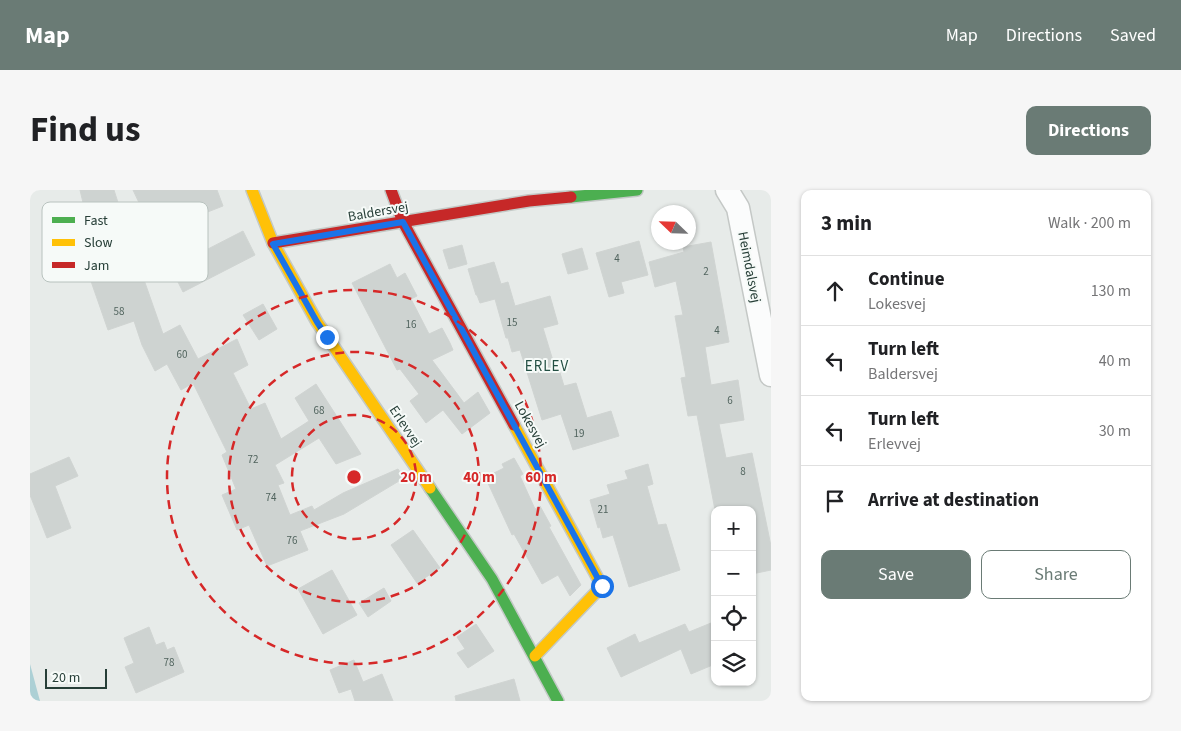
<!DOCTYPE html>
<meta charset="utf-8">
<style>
body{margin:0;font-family:"Source Sans 3",sans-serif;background:#f6f6f6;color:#202124}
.controls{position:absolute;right:15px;bottom:15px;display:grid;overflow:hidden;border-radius:10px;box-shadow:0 1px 4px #0004}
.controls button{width:45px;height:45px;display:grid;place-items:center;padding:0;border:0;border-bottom:1px solid #e0e0e0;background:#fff;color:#202124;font:25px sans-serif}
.compass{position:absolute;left:621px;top:15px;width:45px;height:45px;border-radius:50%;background:#fff;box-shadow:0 1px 4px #0004;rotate:293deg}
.scale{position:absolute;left:15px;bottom:12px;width:62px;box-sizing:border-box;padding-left:5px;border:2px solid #263e37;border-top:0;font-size:14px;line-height:18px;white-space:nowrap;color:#263e37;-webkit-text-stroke:4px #f6faf8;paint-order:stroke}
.stop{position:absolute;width:15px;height:15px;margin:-11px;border:4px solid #1a73e8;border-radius:50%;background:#fff}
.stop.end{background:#1a73e8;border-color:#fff;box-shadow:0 1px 5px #0008}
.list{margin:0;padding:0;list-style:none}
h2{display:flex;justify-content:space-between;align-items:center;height:65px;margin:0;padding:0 20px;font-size:21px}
h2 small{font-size:16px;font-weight:400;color:#757577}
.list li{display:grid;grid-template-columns:32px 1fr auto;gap:15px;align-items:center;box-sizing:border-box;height:70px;padding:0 20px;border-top:1px solid #e0e0e0}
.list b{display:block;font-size:19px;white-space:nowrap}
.list p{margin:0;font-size:16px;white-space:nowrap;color:#757577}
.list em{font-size:16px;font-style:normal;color:#757577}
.actions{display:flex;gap:10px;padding:15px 20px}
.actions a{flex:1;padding:11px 0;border:1px solid #6a7b75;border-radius:10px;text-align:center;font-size:18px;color:#6a7b75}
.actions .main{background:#6a7b75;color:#fff}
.icon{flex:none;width:28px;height:28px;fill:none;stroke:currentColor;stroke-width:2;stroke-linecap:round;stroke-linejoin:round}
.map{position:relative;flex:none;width:741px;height:511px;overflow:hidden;border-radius:10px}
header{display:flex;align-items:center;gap:30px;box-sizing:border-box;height:70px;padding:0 25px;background:#6a7b75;color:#fff}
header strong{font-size:24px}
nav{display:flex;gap:28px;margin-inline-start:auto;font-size:18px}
.intro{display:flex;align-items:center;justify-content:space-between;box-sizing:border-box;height:120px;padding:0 30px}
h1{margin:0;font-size:35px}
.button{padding:12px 22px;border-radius:10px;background:#6a7b75;color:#fff;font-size:18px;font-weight:700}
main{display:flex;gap:30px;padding:0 30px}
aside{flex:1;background:#fff;border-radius:10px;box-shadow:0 1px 4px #0004}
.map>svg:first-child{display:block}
.water{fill:#acd0d5}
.building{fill:#ced3d1;stroke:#d0d4d2}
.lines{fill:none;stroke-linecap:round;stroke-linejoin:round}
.street-casing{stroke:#c4c8c6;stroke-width:25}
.fast-casing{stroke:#c3c9c6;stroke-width:14}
.slow-casing{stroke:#c3c9c6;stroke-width:14}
.jam-casing{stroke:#c3c9c6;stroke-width:14}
.street{stroke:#fbfcfc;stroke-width:22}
.fast{stroke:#4caf50;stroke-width:11}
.slow{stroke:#ffc107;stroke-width:11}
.jam{stroke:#c62828;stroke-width:11}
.route{stroke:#1a73e8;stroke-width:6}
.ring{fill:none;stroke:#d62828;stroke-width:2.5;stroke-dasharray:9 6}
.labels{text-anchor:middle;stroke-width:4;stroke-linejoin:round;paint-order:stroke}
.number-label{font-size:11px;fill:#51645e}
.street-label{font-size:14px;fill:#263e37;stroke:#f6faf8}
.neighbourhood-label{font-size:15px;letter-spacing:1px;fill:#234f43;stroke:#f6faf8}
.key{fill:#f6faf8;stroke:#b8c2be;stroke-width:1}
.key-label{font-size:14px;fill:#263e37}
.centre{fill:#d62828;stroke:#f6faf8;stroke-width:2.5}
.ring-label{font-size:15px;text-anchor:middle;font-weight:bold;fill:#d62828;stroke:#f6faf8;stroke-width:4;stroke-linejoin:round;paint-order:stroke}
</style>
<header>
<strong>Map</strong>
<nav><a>Map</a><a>Directions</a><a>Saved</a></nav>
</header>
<div class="intro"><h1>Find us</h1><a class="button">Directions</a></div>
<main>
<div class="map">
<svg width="741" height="511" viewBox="0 0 741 511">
<rect width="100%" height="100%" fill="#e7ebe9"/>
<polygon class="water" points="0,474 10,511 0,511"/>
<g class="building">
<polygon points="50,0 84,0 91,22 85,23 107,89 113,87 133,144 150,135 168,169 207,149 218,175 203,183 221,219 235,213 251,249 279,231 265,208 286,194 331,264 306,274 289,248 245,275 254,293 248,295 260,325 282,316 284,320 313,303 368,279 374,288 314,324 270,341 278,360 237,376 219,335 207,340 192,305 206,299 192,265 197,262 163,193 151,200 137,174 125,181 112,155 104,131 78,140 55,74 44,78 39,63 63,55"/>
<polygon points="103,0 187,0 193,16 134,39 128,19 124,20 122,15 111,17"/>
<polygon points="213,41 225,65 153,102 141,78"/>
<polygon points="609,51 618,85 591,92 594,103 579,107 566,63"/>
<polygon points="681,52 699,152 675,157 681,195 708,190 714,230 689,234 696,268 722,263 741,356 741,380 722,384 722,320 685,320 667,225 658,226 651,188 656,187 645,126 653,125 646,91 625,97 619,72 654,62 653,57"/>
<polygon points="432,55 437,74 419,79 413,60"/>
<polygon points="552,58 558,79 538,84 532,64"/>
<polygon points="464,72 471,94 478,92 485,116 520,106 528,134 513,138 524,174 527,173 534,196 546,193 557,228 581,221 589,246 543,260 531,224 512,230 490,160 482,162 478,148 476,148 465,109 450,113 447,105 446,105 438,79"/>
<polygon points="360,74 367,88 375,83 387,106 381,109 399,144 412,138 420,153 423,160 402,170 434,213 448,202 460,223 432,244 413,220 396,233 380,211 389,204 370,179 367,180 322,93"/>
<polygon points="233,114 247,139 229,150 213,125"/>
<polygon points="39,267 48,286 25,296 41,338 17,348 0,305 0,284"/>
<polygon points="484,268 493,284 490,286 505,319 510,316 521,336 519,337 551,395 540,406 528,385 512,394 484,344 482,345 457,291 466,287 464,283 474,278 472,274"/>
<polygon points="618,274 623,294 617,296 628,335 636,334 650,380 599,397 583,345 573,348 570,337 568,338 560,310 580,304 577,295 598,289 595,281"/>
<polygon points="383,340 410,378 387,393 361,355"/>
<polygon points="302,380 327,425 293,444 268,399"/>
<polygon points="354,398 361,411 338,427 329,413"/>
<polygon points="681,433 685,442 685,474 661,484 651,459 591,487 577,458 605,444 609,453 655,434 659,442"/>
<polygon points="446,434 464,461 438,478 427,463 435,459 427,447"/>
<polygon points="119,437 126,455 134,452 137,460 144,457 154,482 106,503 95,477 104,473 94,448"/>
<polygon points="324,470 333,492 352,484 363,511 325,511 321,499 309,503 300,480"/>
<polygon points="484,489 490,511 426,511 425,506"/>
</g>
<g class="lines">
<g class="street-casing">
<polyline id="street" points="697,0 708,18 741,185"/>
</g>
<g class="fast-casing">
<g id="fast">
<polyline points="541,7 607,0"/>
<polyline points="400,298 462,389 528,511"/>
</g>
</g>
<g class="slow-casing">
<g id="slow">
<polyline points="222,0 243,53 287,132 400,298"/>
<polyline points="484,235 572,396 505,466"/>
</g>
</g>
<g class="jam-casing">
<g id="jam">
<polyline points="361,0 373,32 484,235"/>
<polyline points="243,53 499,11 541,7"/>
</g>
</g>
<use href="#street" class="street"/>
<use href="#fast" class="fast"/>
<use href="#slow" class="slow"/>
<use href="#jam" class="jam"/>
</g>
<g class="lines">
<polyline class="route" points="297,147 287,132 243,54 373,32 572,396"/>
</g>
<g class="ring">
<circle cx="324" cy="287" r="62"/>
<circle cx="324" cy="287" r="125"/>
<circle cx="324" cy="287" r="187"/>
</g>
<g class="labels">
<g class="number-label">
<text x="587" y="72">4</text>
<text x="676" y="85">2</text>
<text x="89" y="125">58</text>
<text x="482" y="136">15</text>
<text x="381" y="138">16</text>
<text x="687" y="144">4</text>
<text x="152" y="168">60</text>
<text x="700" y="214">6</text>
<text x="289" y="224">68</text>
<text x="549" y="247">19</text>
<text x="223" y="273">72</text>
<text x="713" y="285">8</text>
<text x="241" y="311">74</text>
<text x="573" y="323">21</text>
<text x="262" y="354">76</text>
<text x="139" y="476">78</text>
</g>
<g class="street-label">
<text transform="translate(348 21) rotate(-10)" y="5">Baldersvej</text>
<text transform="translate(720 77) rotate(79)" y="5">Heimdalsvej</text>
<text transform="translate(501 234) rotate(61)" y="5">Lokesvej</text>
<text transform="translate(376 236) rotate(56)" y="5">Erlevvej</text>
</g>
<g class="neighbourhood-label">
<text x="517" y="181">ERLEV</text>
</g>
</g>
<rect x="12" y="12" width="166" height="80" rx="8" class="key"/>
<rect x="22" y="27" width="23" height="6" fill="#4caf50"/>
<rect x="22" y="49" width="23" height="7" fill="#ffc107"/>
<rect x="22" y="72" width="23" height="6" fill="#c62828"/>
<g class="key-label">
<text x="54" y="35">Fast</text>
<text x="54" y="57">Slow</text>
<text x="54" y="80">Jam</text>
</g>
<circle cx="324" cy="287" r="8" class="centre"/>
<g class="ring-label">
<text x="386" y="292">20 m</text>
<text x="449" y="292">40 m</text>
<text x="511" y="292">60 m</text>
</g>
</svg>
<div class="controls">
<button>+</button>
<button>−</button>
<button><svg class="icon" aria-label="locate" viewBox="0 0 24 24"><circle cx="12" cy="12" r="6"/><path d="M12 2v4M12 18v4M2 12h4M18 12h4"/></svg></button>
<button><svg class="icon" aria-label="layers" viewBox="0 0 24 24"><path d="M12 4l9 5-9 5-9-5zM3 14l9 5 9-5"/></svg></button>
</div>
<svg class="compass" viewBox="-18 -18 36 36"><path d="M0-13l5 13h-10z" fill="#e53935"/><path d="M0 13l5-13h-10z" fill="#757577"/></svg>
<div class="scale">20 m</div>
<div class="stop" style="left:572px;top:396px"></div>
<div class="stop end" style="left:297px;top:147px"></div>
</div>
<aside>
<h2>3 min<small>Walk · 200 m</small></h2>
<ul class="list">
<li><svg class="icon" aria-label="ahead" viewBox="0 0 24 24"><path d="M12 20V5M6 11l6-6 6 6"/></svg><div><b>Continue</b><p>Lokesvej</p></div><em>130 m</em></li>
<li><svg class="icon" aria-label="left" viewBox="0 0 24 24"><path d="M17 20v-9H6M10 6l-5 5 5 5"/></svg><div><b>Turn left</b><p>Baldersvej</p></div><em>40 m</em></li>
<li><svg class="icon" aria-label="left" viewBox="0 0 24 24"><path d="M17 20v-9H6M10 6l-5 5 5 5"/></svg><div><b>Turn left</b><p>Erlevvej</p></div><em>30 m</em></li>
<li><svg class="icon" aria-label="arrive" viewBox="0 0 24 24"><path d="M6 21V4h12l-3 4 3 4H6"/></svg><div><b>Arrive at destination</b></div></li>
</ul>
<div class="actions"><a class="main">Save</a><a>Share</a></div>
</aside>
</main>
